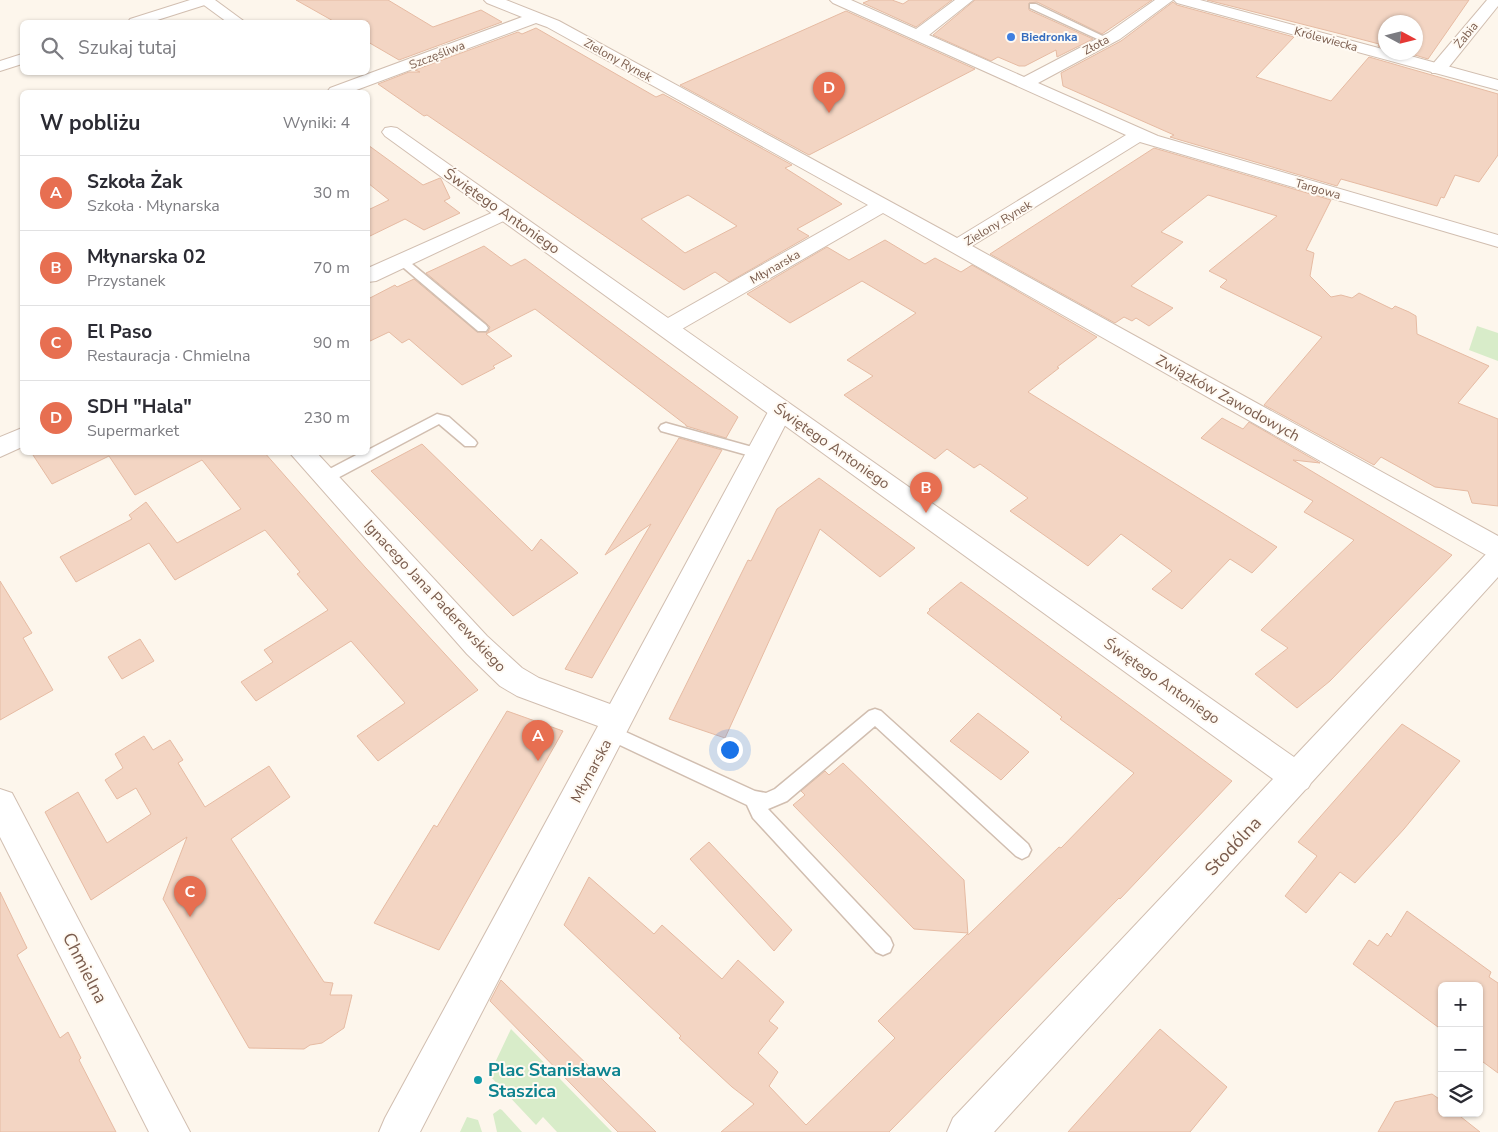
<!DOCTYPE html>
<html lang="pl">
<meta charset="utf-8">
<style>
body{margin:0;font-family:"Nunito Sans",sans-serif;background:#f2f2f3;color:#2b2b33}
.controls{position:absolute;right:15px;bottom:15px;display:grid;overflow:hidden;border-radius:8px;box-shadow:0 1px 4px #0004}
.controls button{width:45px;height:45px;display:grid;place-items:center;padding:0;border:0;border-bottom:1px solid #e1e1e2;background:#fff;color:#2b2b33;font:25px sans-serif}
.compass{position:absolute;left:1378px;top:15px;width:45px;height:45px;border-radius:50%;background:#fff;box-shadow:0 1px 4px #0004;rotate:97deg}
.you{position:absolute;left:729px;top:749px;width:18px;height:18px;margin:-12px;border:4px solid #fff;border-radius:50%;background:#1a73e8;box-shadow:0 0 0 8px #1a73e833}
.badge{display:grid;place-items:center;width:32px;height:32px;border-radius:50%;background:#e76f51;color:#fff;font-size:16px;font-weight:700}
.pin{position:absolute;translate:-50% -41px;filter:drop-shadow(0 1px 2px #0008)}
.pin::after{content:'';position:absolute;top:26px;width:18px;height:15px;background:inherit;clip-path:polygon(0 0,100% 0,50% 100%)}
.list{margin:0;padding:0;list-style:none}
h2{display:flex;justify-content:space-between;align-items:center;height:65px;margin:0;padding:0 20px;font-size:21px}
h2 small{font-size:16px;font-weight:400;color:#7c7c81}
.list li{display:grid;grid-template-columns:32px 1fr auto;gap:15px;align-items:center;box-sizing:border-box;height:75px;padding:0 20px;border-top:1px solid #e1e1e2}
.list b{display:block;font-size:19px;white-space:nowrap}
.list p{margin:0;font-size:16px;white-space:nowrap;color:#7c7c81}
.list em{font-size:16px;font-style:normal;color:#7c7c81}
.icon{flex:none;width:28px;height:28px;fill:none;stroke:currentColor;stroke-width:2;stroke-linecap:round;stroke-linejoin:round}
.map{position:relative;flex:none;width:1498px;height:1132px;overflow:hidden}
.search{position:absolute;background:#fff;box-shadow:0 1px 4px #0004;left:20px;top:20px;width:350px;height:55px;display:flex;align-items:center;gap:12px;box-sizing:border-box;padding:0 18px;border-radius:8px;color:#7c7c81;font-size:19px}
.panel{position:absolute;background:#fff;box-shadow:0 1px 4px #0004;left:20px;top:90px;width:350px;height:365px;border-radius:8px}
.map>svg:first-child{display:block}
.green{fill:#d8ecc9}
.building{fill:#f3d5c3;stroke:#e6bba3;fill-rule:evenodd}
.lines{fill:none;stroke-linecap:round;stroke-linejoin:round}
.service-casing{stroke:#d1beb0;stroke-width:3}
.minor-casing{stroke:#d1beb0;stroke-width:2}
.tertiary-casing{stroke:#d1beb0;stroke-width:2}
.service{fill:#fff;fill-rule:evenodd}
.minor{fill:#fff;fill-rule:evenodd}
.tertiary{fill:#fff;fill-rule:evenodd}
.shop-dot{fill:#3f7fe0;stroke:#fffaf3;stroke-width:2}
.culture-dot{fill:#0f9aa8;stroke:#fffaf3;stroke-width:2}
.labels{text-anchor:middle;stroke-width:4;stroke-linejoin:round;paint-order:stroke}
.far-street-label{font-size:12px;fill:#7a5c4d;stroke:#fffaf3}
.far-shop-label{font-size:12px;font-weight:bold;fill:#366cbe;stroke:#fffaf3;text-anchor:start}
.street-label{font-size:15px;fill:#7a5c4d;stroke:#fffaf3}
.near-street-label{font-size:18px;fill:#7a5c4d;stroke:#fffaf3}
.near-culture-label{font-size:18px;font-weight:bold;fill:#0d838f;stroke:#fffaf3;text-anchor:start}
</style>
<div class="map">
<svg width="1498" height="1132" viewBox="0 0 1498 1132">
<rect width="100%" height="100%" fill="#fdf6ec"/>
<g class="green">
<polygon points="1477,326 1498,333 1498,361 1469,350"/>
<polygon points="511,1029 612,1132 557,1132 543,1117 536,1125 491,1077 492,1069"/>
<polygon points="500,1109 502,1110 522,1132 497,1132 493,1114"/>
<polygon points="467,1117 478,1120 482,1132 460,1132"/>
</g>
<g class="building">
<polygon points="296,0 388,0 433,27 481,10 502,22 399,60 368,42 368,22 335,22"/>
<polygon points="870,0 892,0 903,4 909,0 952,0 916,27 863,3"/>
<polygon points="975,0 1152,0 1102,34 1037,2 1029,3 1029,10 1093,39 1057,57 1056,50 1025,66 1019,66 998,57 991,61 933,35"/>
<polygon points="1207,0 1469,0 1428,59 1405,52 1416,52 1416,22 1386,22 1386,48 1378,46 1379,44 1341,34"/>
<polygon points="1173,2 1177,5 1294,37 1256,77 1331,101 1369,57 1498,94 1498,155 1479,182 1455,175 1444,198 1441,197 1437,206 1341,179 1337,186 1170,137 1174,135 1063,86 1061,73 1121,41"/>
<polygon points="846,11 975,69 809,155 680,85"/>
<path d="M536 28 656 97 663 94 792 165 785 168 842 204 797 229 809 236 729 282 715 272 684 290 427 115 424 116 378 84 409 72H420L415 70 518 32 522 34ZM688 195 737 226 685 253 641 219Z"/>
<polygon points="368,145 423,185 440,178 441,179 450,198 444,201 460,213 424,230 405,219 368,237 368,210 389,200 368,183"/>
<polygon points="1154,148 1331,200 1306,250 1314,253 1310,276 1331,297 1341,295 1352,298 1359,293 1392,309 1395,306 1409,312 1416,316 1417,334 1489,366 1458,403 1498,419 1498,506 1472,503 1468,491 1435,487 1381,457 1374,465 1264,405 1322,337 1220,287 1227,280 1209,271 1277,216 1208,195 1161,232 1183,242 1131,286 1173,308 1149,326 1136,318 1132,321 1124,317 1115,323 990,254"/>
<polygon points="885,240 925,264 935,258 961,272 972,265 1097,337 1057,367 1059,368 1028,392 1277,547 1252,573 1230,559 1182,609 1152,589 1172,571 1121,534 1088,566 1010,511 1028,498 980,464 974,468 947,449 935,459 844,395 873,376 847,360 916,313 862,281 790,323 747,294 827,247 849,260"/>
<polygon points="484,246 511,266 525,259 738,417 726,438 686,426 686,425 535,309 486,334 512,356 493,366 495,368 462,385 409,339 402,343 389,332 368,342 368,299 395,285 397,287 414,279 477,332 488,332 490,327 487,324 426,273"/>
<polygon points="1222,418 1243,429 1249,422 1320,463 1293,460 1452,555 1330,681 1297,708 1255,674 1288,648 1261,630 1354,540 1304,512 1313,501 1201,438"/>
<polygon points="679,438 722,450 592,678 565,669 651,524 605,555"/>
<polygon points="422,444 532,551 541,539 578,573 513,616 371,471"/>
<polygon points="31,452 264,452 365,567 478,690 378,761 357,736 405,703 351,641 256,701 241,682 273,662 264,650 328,610 297,574 300,572 265,530 175,580 149,543 76,582 60,557 132,519 129,515 146,502 177,543 241,509 202,460 135,495 109,456 52,484"/>
<polygon points="819,478 915,548 880,577 820,529 725,738 669,719 748,560 751,561 777,509"/>
<polygon points="0,581 32,633 23,638 53,690 0,720"/>
<polygon points="961,582 1232,781 1120,899 1119,898 889,1132 721,1132 754,1104 732,1087 679,1038 681,1036 564,925 589,877 654,934 662,925 722,979 738,960 784,1002 769,1021 778,1028 758,1053 778,1072 769,1086 806,1125 895,1038 878,1021 968,933 914,929 793,805 805,795 801,791 825,771 829,775 843,763 964,880 968,935 1059,847 1061,848 1134,773 1060,719 1062,717 927,613 930,610 929,609"/>
<polygon points="140,639 154,661 122,679 108,657"/>
<polygon points="507,711 563,731 439,950 374,923 434,825 437,827"/>
<polygon points="978,713 1029,752 1001,780 950,741"/>
<polygon points="1402,724 1460,761 1404,829 1355,883 1340,872 1306,913 1285,896 1317,856 1298,842"/>
<polygon points="144,736 153,750 170,740 183,760 178,763 205,807 269,766 290,797 231,839 324,982 333,983 330,995 352,995 344,1028 322,1043 310,1045 304,1049 249,1048 163,899 187,837 91,900 45,812 78,792 107,843 151,814 136,788 117,799 105,780 123,768 115,754"/>
<polygon points="709,842 792,930 774,951 690,859"/>
<polygon points="0,892 27,948 17,955 60,1038 68,1032 81,1058 79,1060 116,1132 0,1132"/>
<polygon points="1407,911 1491,972 1489,977 1498,983 1498,1073 1479,1059 1479,986 1442,986 1442,1030 1353,964 1369,940 1378,946 1387,933 1391,937"/>
<polygon points="501,980 656,1132 618,1132 490,1001"/>
<polygon points="1160,1029 1227,1087 1190,1132 1068,1132"/>
<polygon points="1432,1094 1442,1101 1442,1113 1456,1113 1480,1132 1378,1132 1395,1102"/>
</g>
<g class="lines">
<g class="service-casing">
<g id="service">
<polygon points="1030,4 1036,4 1111,40 1110,42 1104,42 1030,8"/>
<polygon points="402,258 406,259 486,325 488,328 486,331 478,331 398,263 396,261 398,259"/>
<polygon points="437,414 449,417 475,440 477,443 475,446 465,446 439,424 330,482 320,482 318,478 320,474 362,452 368,452 368,450"/>
<polygon points="666,423 763,450 765,453 763,456 758,458 661,431 659,428 661,425"/>
<polygon points="875,709 881,711 1028,844 1031,850 1028,856 1022,859 1016,856 875,726 787,801 768,809 890,938 893,945 890,952 883,955 876,952 753,818 747,805 605,738 603,733 605,728 611,726 617,728 755,791 766,793 775,789 869,711"/>
</g>
</g>
<g class="minor-casing">
<g id="minor">
<polygon points="190,0 214,0 211,3 151,22 128,22 130,19"/>
<polygon points="484,0 506,0 559,21 957,238 1126,135 833,3 830,0 851,0 916,29 955,0 973,0 929,35 1024,77 1108,33 1155,0 1173,0 1120,39 1038,83 1158,136 1498,235 1498,247 1140,142 972,246 1498,536 1498,559 1488,556 883,213 675,333 667,335 659,333 656,328 659,323 868,205 547,27 536,23 351,92 327,92 330,88 522,17 487,3"/>
<polygon points="1487,0 1498,0 1498,6 1444,73 1432,73 1430,69 1432,65"/>
<polygon points="22,54 22,64 0,71 0,61"/>
<polygon points="505,207 512,209 515,213 512,217 376,281 368,282 368,268"/>
<polygon points="781,402 790,404 793,410 420,1132 379,1132 385,1118 598,726 517,696 500,686 467,654 289,452 316,452 487,636 522,668 539,678 610,704 769,410 772,404"/>
<polygon points="22,428 22,447 0,457 0,437"/>
</g>
</g>
<g class="tertiary-casing">
<g id="tertiary">
<polygon points="197,0 215,0 245,22 227,22"/>
<polygon points="1174,0 1200,0 1386,50 1386,52 1396,52 1498,80 1498,90 1177,3"/>
<polygon points="391,127 397,128 1294,757 1488,552 1498,548 1498,577 1311,783 1308,788 1305,790 994,1132 947,1132 953,1118 1273,779 385,136 382,132 385,128"/>
<polygon points="0,789 12,793 190,1132 149,1132 0,837"/>
</g>
</g>
<use href="#service" class="service"/>
<use href="#minor" class="minor"/>
<use href="#tertiary" class="tertiary"/>
</g>
<circle class="shop-dot" cx="1011" cy="37" r="5"/>
<circle class="culture-dot" cx="478" cy="1080" r="5"/>
<g class="labels">
<g class="far-street-label">
<text transform="translate(1466 35) rotate(-51)" y="4">Żabia</text>
<text transform="translate(1326 39) rotate(15)" y="4">Królewiecka</text>
<text transform="translate(1096 45) rotate(-28)" y="4">Złota</text>
<text transform="translate(437 55) rotate(-21)" y="4">Szczęśliwa</text>
<text transform="translate(618 60) rotate(29)" y="4">Zielony Rynek</text>
<text transform="translate(1318 189) rotate(16)" y="4">Targowa</text>
<text transform="translate(998 223) rotate(-31)" y="4">Zielony Rynek</text>
<text transform="translate(775 267) rotate(-30)" y="4">Młynarska</text>
</g>
<g class="far-shop-label">
<text x="1021" y="41">Biedronka</text>
</g>
<g class="street-label">
<text transform="translate(502 211) rotate(35)" y="5">Świętego Antoniego</text>
<text transform="translate(1228 398) rotate(29)" y="5">Związków Zawodowych</text>
<text transform="translate(832 446) rotate(35)" y="5">Świętego Antoniego</text>
<text transform="translate(435 596) rotate(47)" y="5">Ignacego Jana Paderewskiego</text>
<text transform="translate(1162 681) rotate(35)" y="5">Świętego Antoniego</text>
<text transform="translate(591 771) rotate(-62)" y="5">Młynarska</text>
</g>
<g class="near-street-label">
<text transform="translate(1233 846) rotate(-47)" y="6">Stodólna</text>
<text transform="translate(85 968) rotate(63)" y="6">Chmielna</text>
</g>
<g class="near-culture-label">
<text x="488" y="1076">Plac Stanisława<tspan x="488" dy="21">Staszica</tspan></text>
</g>
</g>
</svg>
<div class="controls">
<button>+</button>
<button>−</button>
<button><svg class="icon" aria-label="layers" viewBox="0 0 24 24"><path d="M12 4l9 5-9 5-9-5zM3 14l9 5 9-5"/></svg></button>
</div>
<svg class="compass" viewBox="-18 -18 36 36"><path d="M0-13l5 13h-10z" fill="#e53935"/><path d="M0 13l5-13h-10z" fill="#7c7c81"/></svg>
<div class="you"></div>
<div class="pin badge" style="left:538px;top:761px">A</div>
<div class="pin badge" style="left:926px;top:513px">B</div>
<div class="pin badge" style="left:190px;top:917px">C</div>
<div class="pin badge" style="left:829px;top:113px">D</div>
<div class="search"><svg class="icon" aria-label="search" viewBox="0 0 24 24"><circle cx="10" cy="10" r="6"/><path d="M15 15l6 6"/></svg>Szukaj tutaj</div>
<section class="panel">
<h2>W pobliżu<small>Wyniki: 4</small></h2>
<ul class="list">
<li><span class="badge">A</span><div><b>Szkoła Żak</b><p>Szkoła · Młynarska</p></div><em>30 m</em></li>
<li><span class="badge">B</span><div><b>Młynarska 02</b><p>Przystanek</p></div><em>70 m</em></li>
<li><span class="badge">C</span><div><b>El Paso</b><p>Restauracja · Chmielna</p></div><em>90 m</em></li>
<li><span class="badge">D</span><div><b>SDH &quot;Hala&quot;</b><p>Supermarket</p></div><em>230 m</em></li>
</ul>
</section>
</div>
